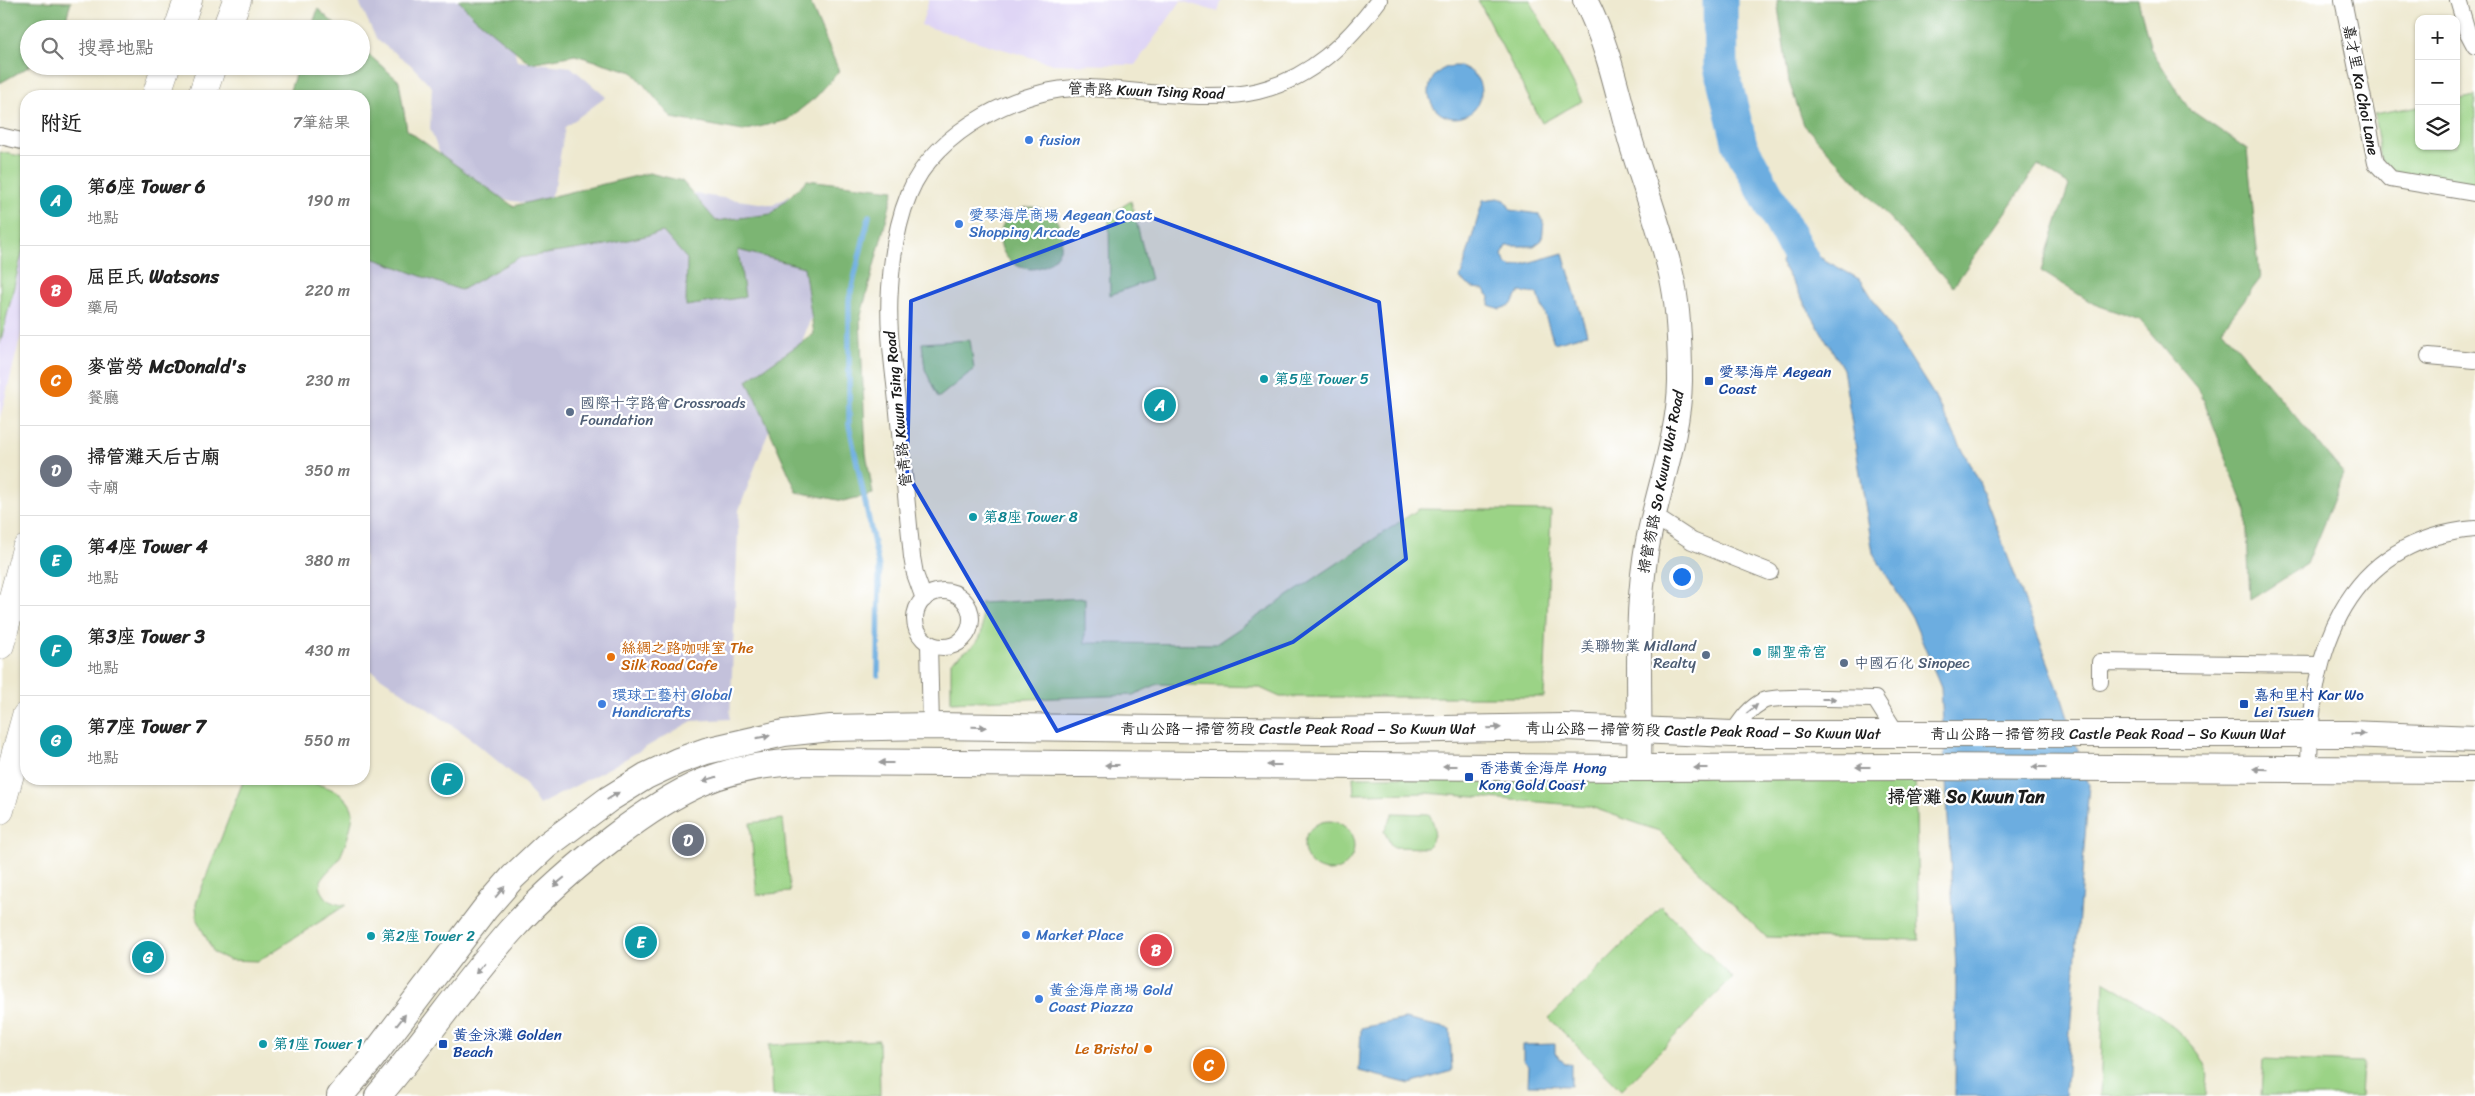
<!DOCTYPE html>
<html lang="zh-TW">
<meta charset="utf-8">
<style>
body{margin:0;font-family:Sriracha,"LXGW WenKai TC",sans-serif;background:#f6f6f6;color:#222}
.controls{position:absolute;right:15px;top:15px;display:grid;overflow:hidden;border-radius:10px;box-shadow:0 1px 4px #0004}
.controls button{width:45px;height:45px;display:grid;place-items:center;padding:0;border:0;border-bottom:1px solid #e0e0e0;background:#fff;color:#222;font:25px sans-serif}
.you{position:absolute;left:1681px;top:576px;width:18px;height:18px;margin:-12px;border:4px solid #fff;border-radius:50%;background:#1a73e8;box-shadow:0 0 0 8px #1a73e833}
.badge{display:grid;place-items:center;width:32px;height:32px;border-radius:50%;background:#d1495b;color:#fff;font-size:16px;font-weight:700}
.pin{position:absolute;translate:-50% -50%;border:2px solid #fff;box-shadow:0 1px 5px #0006}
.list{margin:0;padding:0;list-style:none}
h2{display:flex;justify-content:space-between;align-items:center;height:65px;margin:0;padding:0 20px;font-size:21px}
h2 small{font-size:16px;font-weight:400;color:#767676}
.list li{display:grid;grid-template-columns:32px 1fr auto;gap:15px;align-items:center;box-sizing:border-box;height:90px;padding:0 20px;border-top:1px solid #e0e0e0}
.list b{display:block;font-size:19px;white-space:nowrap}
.list p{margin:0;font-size:16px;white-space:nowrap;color:#767676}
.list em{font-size:16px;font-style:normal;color:#767676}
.icon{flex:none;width:28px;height:28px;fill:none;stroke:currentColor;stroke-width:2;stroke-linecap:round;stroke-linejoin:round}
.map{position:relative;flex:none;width:2475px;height:1096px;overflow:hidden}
.search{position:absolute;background:#fff;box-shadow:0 1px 4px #0004;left:20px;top:20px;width:350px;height:55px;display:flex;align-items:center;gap:12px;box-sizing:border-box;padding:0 18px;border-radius:28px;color:#767676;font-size:19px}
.panel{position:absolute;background:#fff;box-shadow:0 1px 4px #0004;left:20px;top:90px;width:350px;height:695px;border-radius:20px}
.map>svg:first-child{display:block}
.built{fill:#dfd5f5}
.industrial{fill:#c3c1db}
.green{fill:#9bd386;stroke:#5c7851}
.forest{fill:#7cb573;stroke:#4c6848}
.water{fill:#6cade0;stroke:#44647e}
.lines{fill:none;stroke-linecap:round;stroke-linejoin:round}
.stream{stroke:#6cade0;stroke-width:5.5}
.river{stroke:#6cade0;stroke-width:35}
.street-casing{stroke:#858276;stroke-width:18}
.secondary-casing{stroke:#858276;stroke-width:26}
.primary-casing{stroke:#858276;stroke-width:28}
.highway-casing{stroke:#858276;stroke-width:29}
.street{stroke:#fff;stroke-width:16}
.secondary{stroke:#fff;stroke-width:24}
.primary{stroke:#fff;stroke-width:26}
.highway{stroke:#fff;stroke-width:28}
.oneway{fill:#999}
.marked{fill:#1d4ed8;fill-opacity:0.2;stroke:#1d4ed8;stroke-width:4;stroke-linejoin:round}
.shop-dot{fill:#3f7fe0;stroke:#fff;stroke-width:2}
.culture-dot{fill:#0f9aa8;stroke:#fff;stroke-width:2}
.transit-dot{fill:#1a4fb4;stroke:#fff;stroke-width:2}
.service-dot{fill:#5c6f8a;stroke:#fff;stroke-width:2}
.food-dot{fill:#e8710a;stroke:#fff;stroke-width:2}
.labels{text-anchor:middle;stroke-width:4.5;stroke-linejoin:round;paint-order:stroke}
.street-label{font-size:15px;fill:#1c1c1c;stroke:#fff}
.shop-label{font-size:15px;fill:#366cbe;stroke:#fff;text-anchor:start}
.transit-label{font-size:15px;fill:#164399;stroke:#fff;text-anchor:start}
.culture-label{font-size:15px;fill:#0d838f;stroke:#fff;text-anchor:start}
.service-label{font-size:15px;fill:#4e5e75;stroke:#fff;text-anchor:start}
.food-label{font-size:15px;fill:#c56008;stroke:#fff;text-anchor:start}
.quarter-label{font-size:18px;font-weight:bold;fill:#1c1c1c;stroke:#fff}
</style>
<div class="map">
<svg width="2475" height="1096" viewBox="0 0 2475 1096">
<rect width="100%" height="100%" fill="#fff"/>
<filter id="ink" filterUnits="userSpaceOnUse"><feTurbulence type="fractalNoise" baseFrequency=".02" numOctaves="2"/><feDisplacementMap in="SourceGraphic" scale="10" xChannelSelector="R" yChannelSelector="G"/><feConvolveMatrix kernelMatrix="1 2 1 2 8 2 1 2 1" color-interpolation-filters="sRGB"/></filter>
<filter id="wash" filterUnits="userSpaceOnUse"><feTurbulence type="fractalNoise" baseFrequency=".0096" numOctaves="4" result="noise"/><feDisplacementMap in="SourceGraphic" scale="20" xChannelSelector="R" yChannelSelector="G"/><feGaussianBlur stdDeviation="1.12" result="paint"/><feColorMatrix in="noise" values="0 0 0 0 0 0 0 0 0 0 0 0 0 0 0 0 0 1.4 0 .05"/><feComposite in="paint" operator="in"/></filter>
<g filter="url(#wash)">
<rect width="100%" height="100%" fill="#eee9d0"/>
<g class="built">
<polygon points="929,0 1222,0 1218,12 1181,1 1135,65 1053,64 921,25"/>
<polygon points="0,152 26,157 26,315 0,418"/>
</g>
<g class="industrial">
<polygon points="358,0 496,0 504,8 517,61 571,67 606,97 565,127 555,185 546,206 455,192 430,129 432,87 410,64 377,40"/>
<polygon points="631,185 773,205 805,187 812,315 739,510 730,719 692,721 611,767 539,805 526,785 465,734 364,666 364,200 540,246"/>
</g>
<g class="green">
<polygon points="1478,0 1530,0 1582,101 1542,123"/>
<polygon points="2475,96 2475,184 2394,172 2381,160 2374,114 2419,106 2419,146 2456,146 2456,100"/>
<polygon points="0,152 26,157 26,237 0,344"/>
<polygon points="1131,201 1151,280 1110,295 1109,215"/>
<polygon points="970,340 974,369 938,398 925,369 922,343"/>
<path d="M1419 509 1551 511 1544 697H1280L1258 687 1158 684 1133 695 951 702V662C981 639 986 643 980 603L1085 598V643L1216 644Z"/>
<polygon points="1915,774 1919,940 1766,937 1659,831 1588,806 1426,793 1354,794 1353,777"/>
<path d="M244 779C274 779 344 776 353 812 352 826 346 844 340 857 333 871 311 878 325 896 330 903 338 905 346 905L258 961 229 960 214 953 197 920 196 904 199 895Z"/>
<path d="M1393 813 1429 814C1437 828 1436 835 1427 848L1392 847 1384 831Z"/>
<polygon points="783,819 790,892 757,895 750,823"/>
<circle cx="1329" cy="846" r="25"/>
<polygon points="1661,906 1733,978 1621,1090 1549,1018"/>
<path d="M2104 981C2135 999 2195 1034 2207 1069 2209 1076 2206 1088 2206 1096H2100Z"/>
<polygon points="879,1040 880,1096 772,1096 769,1045"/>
<polygon points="2263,1059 2363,1063 2361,1096 2261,1096"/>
</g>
<g class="forest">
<polygon points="0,0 71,2 63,29 29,29 30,66 0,83"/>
<polygon points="458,0 809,0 839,71 816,97 787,120 743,131 672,118 633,72 575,55 530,63 474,17"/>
<polygon points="1777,0 2138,0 2151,49 2189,109 2247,149 2260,279 2222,329 2344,474 2307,564 2250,600 2246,510 2201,393 2140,320 2094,304 2041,271 2069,185 2038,165 1953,287 1804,125 1789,82"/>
<polygon points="318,9 340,29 311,29"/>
<path d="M361 48 399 81 407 130 513 206 649 173 682 181 716 221 771 214 807 180 894 190 860 319 866 453 873 494 843 501 797 492 747 380 814 334 804 267 738 250 745 297 686 306 687 259 663 232 601 246 518 258 461 290C428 280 397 266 364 255V96H288L298 66H361Z"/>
<circle cx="1031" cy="238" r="31"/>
</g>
<g class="water">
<circle cx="1455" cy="92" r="26"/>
<polygon points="1498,198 1505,200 1511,210 1538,214 1544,221 1542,240 1534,246 1507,246 1502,255 1506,264 1513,267 1563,253 1587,334 1554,343 1538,294 1520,292 1511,305 1500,309 1489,305 1490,297 1483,289 1473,288 1460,279 1483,200"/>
<polygon points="1790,241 1861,280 1932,392 1979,481 2062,699 2089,785 2065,1096 1955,1096 1956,969 1941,687 1912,617 1873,553 1843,369 1781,263"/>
<polygon points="1405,1019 1450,1029 1452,1071 1410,1084 1359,1071 1361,1028"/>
<polygon points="1555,1044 1555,1053 1565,1064 1571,1064 1571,1086 1528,1085 1529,1066 1523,1060 1523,1045"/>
</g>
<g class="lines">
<polyline class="stream" points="869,216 849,300 849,425 879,568 878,675"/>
<polyline class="river" points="1720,0 1721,67 1740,145 1814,283"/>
</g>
</g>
<g filter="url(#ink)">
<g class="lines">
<g class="street-casing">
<g id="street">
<polyline points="2343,0 2376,163 2391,179 2475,193"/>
<polyline points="2458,0 2467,31 2475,46"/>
<polyline points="0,136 26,142"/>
<polyline points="2429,356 2475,360"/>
<polyline points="1654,516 1692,541 1770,572"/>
<circle cx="943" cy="619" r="28"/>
<path d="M924 599 915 574 912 557C907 505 902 454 897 402 893 364 887 326 890 288 892 257 897 223 909 194 934 131 1023 85 1089 88 1140 90 1208 103 1258 91 1311 78 1347 43 1379 0"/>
<polyline points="929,644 931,726"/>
<polyline points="2100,682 2100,662 2319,665"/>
<path d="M1732 734C1741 721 1748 709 1763 701 1774 695 1856 699 1875 699L1897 734"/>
<path d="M2309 770C2309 655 2342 541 2475 529"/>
</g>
</g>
<g class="secondary-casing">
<path id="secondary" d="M1585 0C1608 44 1617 91 1630 139 1644 187 1663 234 1673 283 1679 314 1680 349 1680 381 1679 442 1653 500 1645 559 1635 628 1641 699 1639 768"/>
</g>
<g class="primary-casing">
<g id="primary">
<polyline points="340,1096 371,1059 485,909 513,877 546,846 609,799 646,776 678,761 706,751 784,733 831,728 931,726 1323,731 1565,727 1732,734 2349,734 2475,739"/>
<path d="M378 1096C424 1042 464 983 511 930 542 896 577 865 614 837 677 789 723 764 804 762L1639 768 1912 767 2475 770"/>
</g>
</g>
<g class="highway-casing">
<g id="highway">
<polyline points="178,29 188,0"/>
<polyline points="226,29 237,0"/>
<polyline points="156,96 166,66"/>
<polyline points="202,96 212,66"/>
<polyline points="0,645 26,549"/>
<polyline points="0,810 26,716"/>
</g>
</g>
<use href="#street" class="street"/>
<use href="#secondary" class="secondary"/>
<use href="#primary" class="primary"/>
<use href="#highway" class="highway"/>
</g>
<defs><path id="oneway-solid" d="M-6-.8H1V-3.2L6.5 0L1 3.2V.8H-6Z" transform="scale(1.25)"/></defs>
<g class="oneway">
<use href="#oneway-solid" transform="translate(1829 699)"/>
<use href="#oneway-solid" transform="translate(1752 709) rotate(-39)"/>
<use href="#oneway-solid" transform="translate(979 727) rotate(1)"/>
<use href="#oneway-solid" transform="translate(1494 728) rotate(-1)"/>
<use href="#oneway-solid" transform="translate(2358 734) rotate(1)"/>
<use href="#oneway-solid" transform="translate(763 737) rotate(-10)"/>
<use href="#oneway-solid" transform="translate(886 763) rotate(180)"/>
<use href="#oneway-solid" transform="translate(1112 765) rotate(-180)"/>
<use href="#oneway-solid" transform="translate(1274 765) rotate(-180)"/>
<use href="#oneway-solid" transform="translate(1450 766) rotate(-180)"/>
<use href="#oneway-solid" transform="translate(1863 767) rotate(180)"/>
<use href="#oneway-solid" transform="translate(2039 767) rotate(-180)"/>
<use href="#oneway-solid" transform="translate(1701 768) rotate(180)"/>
<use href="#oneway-solid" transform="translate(2260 769) rotate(-179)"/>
<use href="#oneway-solid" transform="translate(710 779) rotate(163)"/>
<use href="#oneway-solid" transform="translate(613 796) rotate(-32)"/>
<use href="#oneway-solid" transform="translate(559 882) rotate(140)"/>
<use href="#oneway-solid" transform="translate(500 892) rotate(-49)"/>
<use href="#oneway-solid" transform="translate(480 968) rotate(129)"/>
<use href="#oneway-solid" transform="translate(401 1020) rotate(-52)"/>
</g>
</g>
<path class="marked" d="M1142 214 1379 302 1406 559 1293 642 1057 731 907 473 911 301Z"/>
<g class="shop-dot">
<circle cx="1029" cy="140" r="5"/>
<circle cx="959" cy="224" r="5"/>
<circle cx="602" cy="704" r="5"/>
<circle cx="1026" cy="935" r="5"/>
<circle cx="1039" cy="999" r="5"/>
</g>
<g class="culture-dot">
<circle cx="1264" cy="379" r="5"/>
<circle cx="973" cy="517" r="5"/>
<circle cx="1757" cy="652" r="5"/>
<circle cx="371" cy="936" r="5"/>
<circle cx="263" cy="1044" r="5"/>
</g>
<g class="transit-dot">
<rect x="1704" y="376" width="10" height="10" rx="2.5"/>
<rect x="2239" y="699" width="10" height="10" rx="2.5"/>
<rect x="1464" y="772" width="10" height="10" rx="2.5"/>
<rect x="438" y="1039" width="10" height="10" rx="2.5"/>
</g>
<g class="service-dot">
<circle cx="570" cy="412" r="5"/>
<circle cx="1706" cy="655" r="5"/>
<circle cx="1844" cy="663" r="5"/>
</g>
<g class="food-dot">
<circle cx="611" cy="657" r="5"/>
<circle cx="1148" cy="1049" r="5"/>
</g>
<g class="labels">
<g class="street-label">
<text transform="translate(2361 90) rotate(79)" y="5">嘉才里 Ka Choi Lane</text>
<text transform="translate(1146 91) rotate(2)" y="5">管青路 Kwun Tsing Road</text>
<text transform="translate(898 409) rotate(-96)" y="5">管青路 Kwun Tsing Road</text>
<text transform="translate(1661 482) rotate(-79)" y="5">掃管笏路 So Kwun Wat Road</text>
<text x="1298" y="734">青山公路－掃管笏段 Castle Peak Road – So Kwun Wat</text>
<text transform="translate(1703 731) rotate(1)" y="5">青山公路－掃管笏段 Castle Peak Road – So Kwun Wat</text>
<text x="2108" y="739">青山公路－掃管笏段 Castle Peak Road – So Kwun Wat</text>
</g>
<g class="shop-label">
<text x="1039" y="145">fusion</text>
<text x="969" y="220">愛琴海岸商場 Aegean Coast<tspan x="969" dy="17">Shopping Arcade</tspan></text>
<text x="612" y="700">環球工藝村 Global<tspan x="612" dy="17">Handicrafts</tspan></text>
<text x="1036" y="940">Market Place</text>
<text x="1049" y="995">黃金海岸商場 Gold<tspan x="1049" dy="17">Coast Piazza</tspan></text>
</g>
<g class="transit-label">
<text x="1719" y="377">愛琴海岸 Aegean<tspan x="1719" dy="17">Coast</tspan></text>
<text x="2254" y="700">嘉和里村 Kar Wo<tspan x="2254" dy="17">Lei Tsuen</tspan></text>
<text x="1479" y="773">香港黃金海岸 Hong<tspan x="1479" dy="17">Kong Gold Coast</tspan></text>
<text x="453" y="1040">黃金泳灘 Golden<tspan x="453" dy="17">Beach</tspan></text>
</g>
<g class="culture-label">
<text x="1274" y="384">第5座 Tower 5</text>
<text x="983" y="522">第8座 Tower 8</text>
<text x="1767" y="657">關聖帝宮</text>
<text x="381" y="941">第2座 Tower 2</text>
<text x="273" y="1049">第1座 Tower 1</text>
</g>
<g class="service-label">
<text x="580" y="408">國際十字路會 Crossroads<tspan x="580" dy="17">Foundation</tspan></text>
<text x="1696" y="651" text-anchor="end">美聯物業 Midland<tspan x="1696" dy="17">Realty</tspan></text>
<text x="1854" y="668">中國石化 Sinopec</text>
</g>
<g class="food-label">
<text x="621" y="653">絲綢之路咖啡室 The<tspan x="621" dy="17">Silk Road Cafe</tspan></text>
<text x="1138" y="1054" text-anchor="end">Le Bristol</text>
</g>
<g class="quarter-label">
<text x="1966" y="803">掃管灘 So Kwun Tan</text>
</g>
</g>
</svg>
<div class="controls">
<button>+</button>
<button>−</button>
<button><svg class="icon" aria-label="layers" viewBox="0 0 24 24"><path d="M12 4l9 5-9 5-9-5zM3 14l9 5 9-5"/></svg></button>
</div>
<div class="you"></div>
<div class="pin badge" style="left:1160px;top:405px;background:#0f9aa8">A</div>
<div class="pin badge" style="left:1156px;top:950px;background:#e0444e">B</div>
<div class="pin badge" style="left:1209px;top:1065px;background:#e8710a">C</div>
<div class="pin badge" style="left:688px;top:840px;background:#6b7280">D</div>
<div class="pin badge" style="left:641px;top:942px;background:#0f9aa8">E</div>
<div class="pin badge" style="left:447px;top:779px;background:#0f9aa8">F</div>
<div class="pin badge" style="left:148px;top:957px;background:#0f9aa8">G</div>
<div class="search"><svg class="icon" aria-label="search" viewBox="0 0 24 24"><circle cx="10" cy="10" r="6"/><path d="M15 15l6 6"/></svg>搜尋地點</div>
<section class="panel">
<h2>附近<small>7筆結果</small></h2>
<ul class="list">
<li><span class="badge" style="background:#0f9aa8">A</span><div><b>第6座 Tower 6</b><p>地點</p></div><em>190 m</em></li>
<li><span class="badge" style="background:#e0444e">B</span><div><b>屈臣氏 Watsons</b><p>藥局</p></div><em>220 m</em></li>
<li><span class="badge" style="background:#e8710a">C</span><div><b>麥當勞 McDonald's</b><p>餐廳</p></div><em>230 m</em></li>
<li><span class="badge" style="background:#6b7280">D</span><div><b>掃管灘天后古廟</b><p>寺廟</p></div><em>350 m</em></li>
<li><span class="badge" style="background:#0f9aa8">E</span><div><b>第4座 Tower 4</b><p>地點</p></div><em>380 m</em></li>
<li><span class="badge" style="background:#0f9aa8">F</span><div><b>第3座 Tower 3</b><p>地點</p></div><em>430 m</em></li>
<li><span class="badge" style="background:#0f9aa8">G</span><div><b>第7座 Tower 7</b><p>地點</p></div><em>550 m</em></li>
</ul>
</section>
</div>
